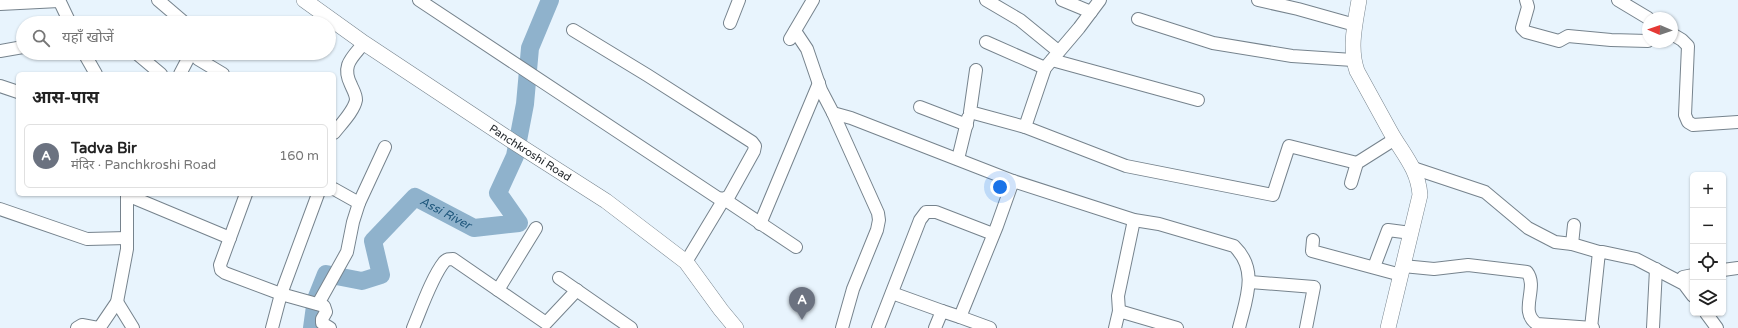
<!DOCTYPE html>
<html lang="hi">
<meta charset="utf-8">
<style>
body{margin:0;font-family:"Varela Round","Noto Sans Devanagari",sans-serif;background:#f2f2f2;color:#222}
.controls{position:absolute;right:12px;bottom:12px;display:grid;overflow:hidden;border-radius:6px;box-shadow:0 1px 3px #0004}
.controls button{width:36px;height:36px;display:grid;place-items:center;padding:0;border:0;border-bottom:1px solid #e0e0e0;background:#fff;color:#222;font:20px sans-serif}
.compass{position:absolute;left:1642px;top:12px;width:36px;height:36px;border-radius:50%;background:#fff;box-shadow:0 1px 3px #0004;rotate:272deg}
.you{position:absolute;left:1000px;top:187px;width:14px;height:14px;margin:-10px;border:3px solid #fff;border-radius:50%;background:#1a73e8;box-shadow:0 0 0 6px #1a73e833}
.badge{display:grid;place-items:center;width:26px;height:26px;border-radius:50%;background:#0b8043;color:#fff;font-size:13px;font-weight:700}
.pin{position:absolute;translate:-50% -33px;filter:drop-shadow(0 1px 2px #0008)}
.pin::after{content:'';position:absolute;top:21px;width:14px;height:12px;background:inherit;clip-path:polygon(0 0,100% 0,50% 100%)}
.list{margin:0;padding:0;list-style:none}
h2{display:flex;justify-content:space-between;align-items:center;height:52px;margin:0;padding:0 16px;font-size:17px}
h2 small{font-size:13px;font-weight:400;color:#767676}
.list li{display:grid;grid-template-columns:26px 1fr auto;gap:12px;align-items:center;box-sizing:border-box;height:64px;margin:0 8px 8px;padding:0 8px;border:1px solid #e0e0e0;border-radius:6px}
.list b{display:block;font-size:15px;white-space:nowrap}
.list p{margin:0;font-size:13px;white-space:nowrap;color:#767676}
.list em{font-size:13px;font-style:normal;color:#767676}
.icon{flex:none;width:22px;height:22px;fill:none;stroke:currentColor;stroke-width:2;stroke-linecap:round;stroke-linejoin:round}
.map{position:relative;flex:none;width:1738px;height:328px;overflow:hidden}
.search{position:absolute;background:#fff;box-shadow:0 1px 3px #0004;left:16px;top:16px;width:320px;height:44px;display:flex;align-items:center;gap:10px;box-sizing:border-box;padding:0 14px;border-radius:22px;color:#767676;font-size:15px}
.panel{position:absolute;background:#fff;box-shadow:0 1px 3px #0004;left:16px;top:72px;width:320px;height:124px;border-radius:6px}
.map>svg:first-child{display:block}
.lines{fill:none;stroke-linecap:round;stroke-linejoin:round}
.river{stroke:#8fb2cc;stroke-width:18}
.minor-casing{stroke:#76838d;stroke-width:14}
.tertiary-casing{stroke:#76838d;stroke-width:16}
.minor{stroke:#fff;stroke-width:12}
.tertiary{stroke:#fff;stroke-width:15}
.labels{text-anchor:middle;stroke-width:3.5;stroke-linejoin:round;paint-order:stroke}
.street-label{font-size:11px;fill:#1d2226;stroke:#fff}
.water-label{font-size:12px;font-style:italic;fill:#1f577c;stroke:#fff}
</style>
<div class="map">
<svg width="1738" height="328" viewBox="0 0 1738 328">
<rect width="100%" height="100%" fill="#e8f4fd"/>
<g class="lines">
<path class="river" id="s1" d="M312 328 316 299 326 274 362 281 381 275 373 241 415 197 474 228 519 223 498 193 515 156 525 104 530 48 550 0"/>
<g class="minor-casing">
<g id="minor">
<polyline points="59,0 70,23"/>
<polyline points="158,0 185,23"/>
<polyline points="419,0 718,198 724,199 796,247"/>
<polyline points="986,0 1020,20 1058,51"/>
<polyline points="1062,0 1091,12"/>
<polyline points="1100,0 1079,28 1045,68 1025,127 1126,166 1273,195 1289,146 1357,163"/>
<polyline points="1258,0 1298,9 1355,25"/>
<polyline points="1526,0 1528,7 1522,28 1526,32 1559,41 1568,36 1611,40 1648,41"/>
<polyline points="1618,0 1648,18"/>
<polyline points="0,4 59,1"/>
<polyline points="1138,19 1213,43 1292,56 1353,60"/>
<polyline points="730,23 739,0"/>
<polyline points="573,30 647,75 752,142 755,146 754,151 729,196 724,199 686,262"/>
<polyline points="795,31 807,49 821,90 833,113 851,118 1013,181 997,226 960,317 990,328"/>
<polyline points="1672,34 1682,40 1688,46 1685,115 1688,122 1693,125 1738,122"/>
<polyline points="790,39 813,0"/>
<polyline points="986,42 1045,68"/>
<polyline points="0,51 23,47"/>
<polyline points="84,53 96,74"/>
<polyline points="136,53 161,74"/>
<polyline points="193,53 198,59 223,74"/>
<polyline points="1052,60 1198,100"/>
<polyline points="976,70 970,112 1025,127"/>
<polyline points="180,74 191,53"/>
<polyline points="0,86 18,92"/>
<polyline points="920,107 967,125"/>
<polyline points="833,113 878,213 879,220 877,230 853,289 842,328"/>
<path d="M334 133C341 124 354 111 356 100 356 94 353 90 351 85 341 65 352 58 364 43"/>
<polyline points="958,159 968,118"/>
<polyline points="1413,168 1485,192 1528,228 1555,242 1572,244"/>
<path d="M1013 181 1134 220 1159 224 1234 246C1259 270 1246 299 1239 328"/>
<polyline points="1351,183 1357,163 1395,139"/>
<polyline points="334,189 359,203"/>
<polyline points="246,194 220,265 221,270 225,273 281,294 324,306 326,312 322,319 322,323 330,328"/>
<polyline points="127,195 230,238"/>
<polyline points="0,209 87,239 127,238"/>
<polyline points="760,224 819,83"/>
<polyline points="1574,225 1572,244 1599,252"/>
<polyline points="1313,240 1312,251 1401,275"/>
<path d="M1403 266 1434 269 1468 265 1527 272C1539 288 1518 311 1537 324L1593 328"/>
<polyline points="1374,267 1388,230 1411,233"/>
<polyline points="1723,270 1738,268"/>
<polyline points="1683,277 1693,275"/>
<polyline points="559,278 631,328"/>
<polyline points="1250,282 1314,287 1306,328"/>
<polyline points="498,290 536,228"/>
<polyline points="892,293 942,311"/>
<polyline points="117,302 133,328"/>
<polyline points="318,304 347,252 353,222 359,203 385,147"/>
<polyline points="1119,311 1118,296 1134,220"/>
<polyline points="1706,313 1717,328"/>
<polyline points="77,328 82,325 98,328 100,327 117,302 127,249 127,194"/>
<polyline points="272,328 281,294 318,194"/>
<path d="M413 328C421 309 432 277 444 262 447 259 449 259 453 259L546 323 577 290"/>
<polyline points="878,328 920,220 926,212 936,212 993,234"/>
<polyline points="935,328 942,311 960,317"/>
<polyline points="1115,328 1119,311 1177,328"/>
<polyline points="1591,328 1599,252 1603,252 1636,259 1684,284 1693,296"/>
<polyline points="1653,328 1656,269"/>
</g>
</g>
<g class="tertiary-casing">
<g id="tertiary">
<path id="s2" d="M304 0 364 43 512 141 606 201 686 262 721 310 736 328"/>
<path d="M1359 0C1355 24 1349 48 1357 71 1368 91 1379 111 1390 131 1402 153 1418 168 1420 195L1388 328"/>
</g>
</g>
<use href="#minor" class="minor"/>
<use href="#tertiary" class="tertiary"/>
</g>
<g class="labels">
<g class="street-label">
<text dy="4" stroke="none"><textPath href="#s2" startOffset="273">Panchkroshi Road</textPath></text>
</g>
<g class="water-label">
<text dy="4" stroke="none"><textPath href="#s1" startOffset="243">Assi River</textPath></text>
</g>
</g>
</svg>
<div class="controls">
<button>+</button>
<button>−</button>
<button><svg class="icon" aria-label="locate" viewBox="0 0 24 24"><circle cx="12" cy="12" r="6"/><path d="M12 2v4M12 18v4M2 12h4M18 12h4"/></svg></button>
<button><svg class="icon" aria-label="layers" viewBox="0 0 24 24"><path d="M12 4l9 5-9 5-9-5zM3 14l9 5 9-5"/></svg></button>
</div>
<svg class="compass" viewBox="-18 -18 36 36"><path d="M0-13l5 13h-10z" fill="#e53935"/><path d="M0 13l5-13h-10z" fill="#767676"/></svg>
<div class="you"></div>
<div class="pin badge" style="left:802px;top:320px;background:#6b7280">A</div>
<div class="search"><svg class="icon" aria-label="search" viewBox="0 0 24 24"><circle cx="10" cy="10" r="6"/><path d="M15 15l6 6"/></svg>यहाँ खोजें</div>
<section class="panel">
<h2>आस-पास<small></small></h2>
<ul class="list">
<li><span class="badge" style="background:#6b7280">A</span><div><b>Tadva Bir</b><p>मंदिर · Panchkroshi Road</p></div><em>160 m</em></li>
</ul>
</section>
</div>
